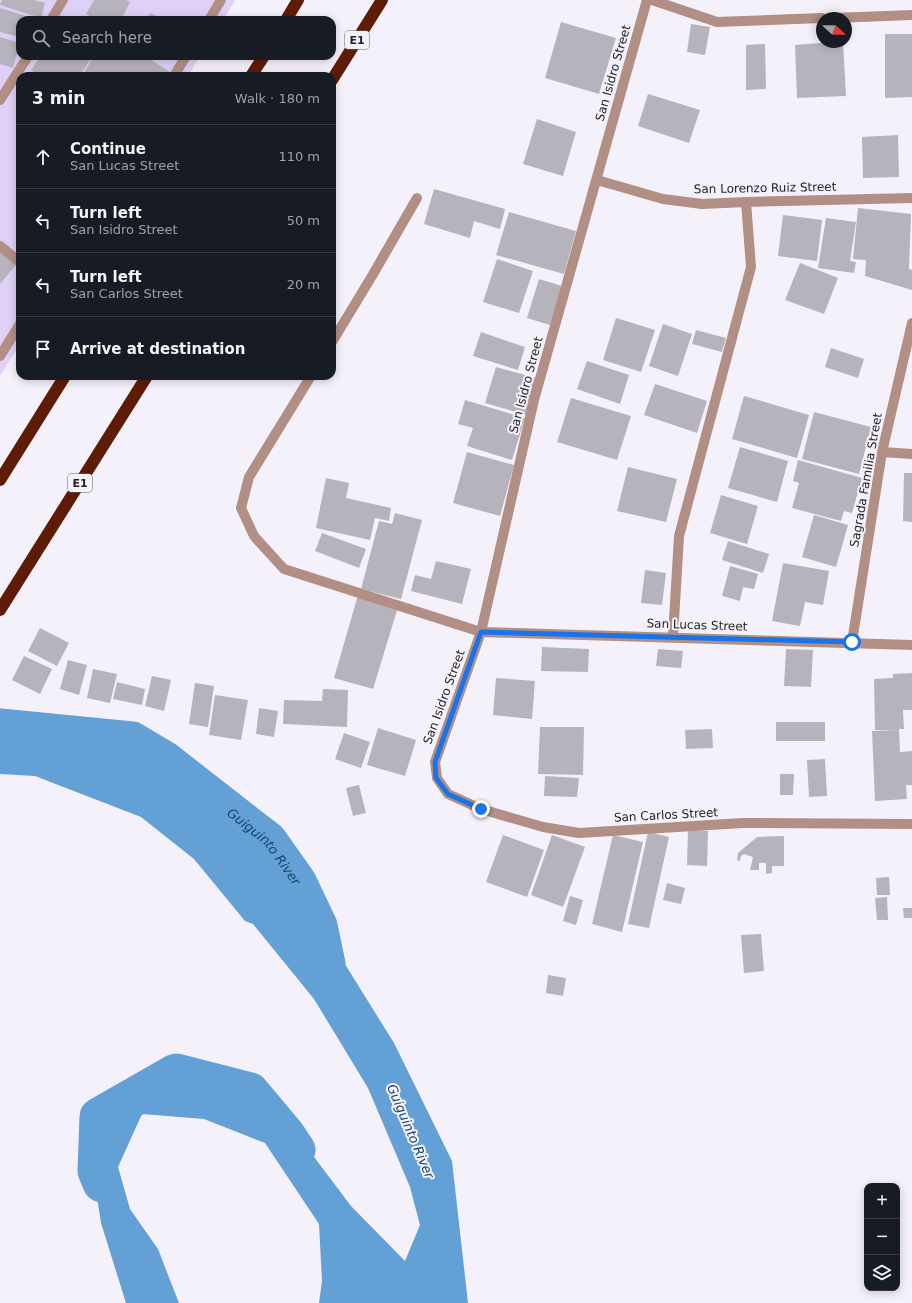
<!DOCTYPE html>
<meta charset="utf-8">
<style>
body{margin:0;font-family:"DejaVu Sans",sans-serif;background:#20242c;color:#f1f3f6}
.controls{position:absolute;right:12px;bottom:12px;display:grid;overflow:hidden;border-radius:8px;box-shadow:0 2px 10px #0003}
.controls button{width:36px;height:36px;display:grid;place-items:center;padding:0;border:0;border-bottom:1px solid #363941;background:#171b24;color:#f1f3f6;font:20px sans-serif}
.compass{position:absolute;left:816px;top:12px;width:36px;height:36px;border-radius:50%;background:#171b24;box-shadow:0 2px 10px #0003;rotate:111deg}
.stop{position:absolute;width:12px;height:12px;margin:-9px;border:3px solid #1a73e8;border-radius:50%;background:#fff}
.stop.end{background:#1a73e8;border-color:#fff;box-shadow:0 1px 4px #0008}
.list{margin:0;padding:0;list-style:none}
h2{display:flex;justify-content:space-between;align-items:center;height:52px;margin:0;padding:0 16px;font-size:17px}
h2 small{font-size:13px;font-weight:400;color:#9ea1a6}
.list li{display:grid;grid-template-columns:26px 1fr auto;gap:12px;align-items:center;box-sizing:border-box;height:64px;padding:0 16px;border-top:1px solid #363941}
.list b{display:block;font-size:15px;white-space:nowrap}
.list p{margin:0;font-size:13px;white-space:nowrap;color:#9ea1a6}
.list em{font-size:13px;font-style:normal;color:#9ea1a6}
.icon{flex:none;width:22px;height:22px;fill:none;stroke:currentColor;stroke-width:2;stroke-linecap:round;stroke-linejoin:round}
.map{position:relative;flex:none;width:912px;height:1303px;overflow:hidden}
.search{position:absolute;background:#171b24;box-shadow:0 2px 10px #0003;left:16px;top:16px;width:320px;height:44px;display:flex;align-items:center;gap:10px;box-sizing:border-box;padding:0 14px;border-radius:12px;color:#9ea1a6;font-size:15px}
.panel{position:absolute;background:#171b24;box-shadow:0 2px 10px #0003;left:16px;top:72px;width:320px;height:308px;border-radius:12px}
.map>svg:first-child{display:block}
.green{fill:#dfd0f6}
.water{fill:#63a0d5}
.lines{fill:none;stroke-linecap:round;stroke-linejoin:round}
.river{stroke:#63a0d5;stroke-width:39}
.building{fill:#b7b3bd}
.minor{stroke:#b28f84;stroke-width:10}
.motorway{stroke:#5e1c06;stroke-width:12}
.route{stroke:#1a73e8;stroke-width:5}
.labels{text-anchor:middle;stroke-width:4;stroke-linejoin:round;paint-order:stroke}
.shield{fill:#f5f1fb;stroke:#626065;stroke-width:1}
.shield-label{font-size:11px;font-weight:bold;fill:#232225}
.street-label{font-size:12px;fill:#232225;stroke:#f5f1fb}
.water-label{font-size:13px;font-style:italic;fill:#164367;stroke:#f5f1fb}
</style>
<div class="map">
<svg width="912" height="1303" viewBox="0 0 912 1303">
<rect width="100%" height="100%" fill="#f5f1fb"/>
<polygon class="green" points="0,0 235,0 223,20 20,20 20,56 200,56 188,76 20,76 20,344 0,376"/>
<polygon class="water" points="0,727 74,735 147,758 217,800 315,916 394,1043 452,1161 468,1303 319,1303 322,1281 319,1224 265,1143 204,1119 142,1114 118,1167 130,1209 158,1249 179,1303 126,1303 101,1223 89,1145 113,1109 155,1083 229,1082 293,1129 351,1206 405,1261 420,1225 410,1187 368,1088 314,999 253,924 245,921 194,859 141,817 35,776 0,774"/>
<g class="lines">
<g class="river">
<path id="s1" d="M0 728 132 741 164 760 268 841 297 882 318 926 326 964"/>
<polyline points="102,1183 97,1171 99,1117 176,1073 250,1092 286,1135 296,1150"/>
</g>
</g>
<g class="building">
<polygon points="2,0 34,0 45,3 41,18 0,5"/>
<polygon points="94,0 126,0 130,2 121,20 97,20 86,14"/>
<polygon points="0,8 39,20 20,20 20,37 0,32"/>
<polygon points="150,13 164,20 147,20"/>
<polygon points="561,22 616,38 599,94 545,78"/>
<polygon points="691,24 710,27 705,55 687,52"/>
<polygon points="885,34 912,34 912,97 885,98"/>
<polygon points="0,37 20,43 13,68 0,64"/>
<polygon points="833,42 843,42 846,96 797,98 795,45"/>
<polygon points="765,44 766,89 746,90 746,45"/>
<polygon points="41,56 93,56 79,76 39,76 31,70"/>
<polygon points="94,56 145,56 170,72 167,76 82,76"/>
<polygon points="648,94 700,110 689,143 638,126"/>
<polygon points="537,119 576,132 563,176 523,164"/>
<polygon points="898,135 899,177 863,178 862,137"/>
<polygon points="434,189 505,209 500,229 474,221 470,238 424,224"/>
<polygon points="858,208 911,214 909,269 912,270 912,290 865,276 866,260 853,259"/>
<polygon points="509,212 576,231 564,274 496,255"/>
<polygon points="783,215 822,220 817,261 778,256"/>
<polygon points="826,218 856,222 850,261 856,262 854,273 818,268"/>
<polygon points="0,251 16,265 0,284"/>
<polygon points="497,259 533,271 519,313 483,302"/>
<polygon points="800,263 838,278 824,314 785,300"/>
<polygon points="539,279 562,286 550,325 527,318"/>
<polygon points="616,318 655,330 641,372 603,360"/>
<polygon points="663,324 692,334 678,376 649,366"/>
<polygon points="696,330 726,338 722,352 692,344"/>
<polygon points="481,332 525,347 518,370 473,356"/>
<polygon points="831,348 864,359 858,378 825,367"/>
<polygon points="587,361 629,375 620,404 577,389"/>
<polygon points="496,367 536,378 526,415 485,403"/>
<polygon points="655,384 707,401 697,433 644,415"/>
<polygon points="744,396 809,415 797,458 732,439"/>
<polygon points="571,398 631,416 617,460 557,442"/>
<polygon points="465,400 525,418 512,460 467,446 473,428 458,424"/>
<polygon points="814,412 871,427 859,474 802,459"/>
<polygon points="740,447 788,461 777,502 728,488"/>
<polygon points="467,452 514,465 500,516 453,503"/>
<polygon points="798,460 862,478 852,513 844,511 841,521 792,508 799,483 793,481"/>
<polygon points="628,467 677,479 666,522 617,511"/>
<polygon points="904,473 912,473 912,522 903,521"/>
<polygon points="326,478 349,483 346,498 391,508 389,521 375,518 370,540 316,528"/>
<polygon points="721,495 758,506 747,544 710,533"/>
<polygon points="395,513 422,520 401,599 361,589 379,521 392,524"/>
<polygon points="814,515 848,525 836,567 802,557"/>
<polygon points="322,533 366,549 359,568 315,551"/>
<polygon points="728,541 769,554 763,573 722,560"/>
<polygon points="436,561 471,569 462,604 411,591 415,575 431,579"/>
<polygon points="783,563 829,571 823,605 805,602 800,626 772,621"/>
<polygon points="730,566 758,574 754,589 743,587 740,601 722,596"/>
<polygon points="645,570 666,573 662,605 641,603"/>
<polygon points="358,595 398,607 373,689 334,678"/>
<polygon points="40,628 69,643 57,666 28,651"/>
<polygon points="542,647 589,649 588,672 541,671"/>
<polygon points="658,649 683,651 681,668 656,666"/>
<polygon points="786,649 813,650 811,687 784,686"/>
<polygon points="24,656 52,669 40,694 12,680"/>
<polygon points="68,660 87,665 79,695 60,689"/>
<polygon points="93,669 117,674 110,703 87,698"/>
<polygon points="912,673 912,710 903,710 904,729 899,729 900,752 912,751 912,785 906,785 907,799 875,801 872,731 897,730 875,730 874,679 893,678 893,674"/>
<polygon points="152,676 171,680 164,711 145,706"/>
<polygon points="496,678 535,681 532,719 493,715"/>
<polygon points="117,682 145,689 142,705 113,699"/>
<polygon points="195,683 214,686 208,727 189,724"/>
<polygon points="323,689 348,690 347,727 283,724 284,700 322,701"/>
<polygon points="215,695 248,700 241,740 209,735"/>
<polygon points="259,708 278,711 274,737 256,734"/>
<rect x="776" y="722" width="49" height="19"/>
<polygon points="540,727 584,727 583,775 538,774"/>
<polygon points="378,728 416,740 405,776 367,765"/>
<polygon points="712,729 713,748 686,749 685,730"/>
<polygon points="344,733 370,742 361,768 335,759"/>
<polygon points="825,759 827,796 809,797 807,760"/>
<polygon points="780,774 794,774 793,795 780,795"/>
<polygon points="545,776 579,778 577,797 544,796"/>
<polygon points="359,785 366,813 353,816 346,788"/>
<polygon points="688,830 708,831 707,866 687,865"/>
<polygon points="648,832 669,837 649,928 628,924"/>
<polygon points="503,835 544,850 527,897 486,882"/>
<polygon points="552,835 585,847 563,907 531,895"/>
<polygon points="613,835 643,842 622,932 592,924"/>
<polygon points="784,836 784,866 772,866 772,873 766,874 766,863 759,863 759,870 750,870 753,857 744,854 741,856 740,861 737,860 738,853 757,837"/>
<polygon points="889,877 890,895 877,895 876,878"/>
<polygon points="667,883 685,888 681,904 663,900"/>
<polygon points="570,896 583,900 576,925 563,921"/>
<polygon points="887,897 888,920 877,920 875,898"/>
<polygon points="903,908 912,908 912,918 904,918"/>
<polygon points="761,934 764,971 744,973 741,935"/>
<polygon points="548,975 566,978 563,996 546,993"/>
</g>
<g class="lines">
<g class="minor">
<polyline points="647,0 534,400 481,632 435,762 437,778 448,794 481,809 543,827 579,833 743,823 912,824"/>
<polyline points="652,0 717,22 822,18"/>
<polyline points="833,18 912,15"/>
<polyline points="51,20 63,0"/>
<polyline points="209,20 221,0"/>
<polyline points="174,76 186,56"/>
<polyline points="0,100 28,56"/>
<polyline points="597,180 663,199 702,204 746,202 912,198"/>
<polyline points="0,246 20,262"/>
<polyline points="332,342 372,276 417,198"/>
<polyline points="0,356 20,324"/>
<polyline points="311,376 249,477 241,508 254,536 284,569 481,632 912,645"/>
<polyline points="882,452 912,454"/>
<polyline points="673,637 679,536 751,267 746,202"/>
<polyline points="852,642 882,452 912,323"/>
</g>
<g class="motorway">
<polyline points="286,20 298,0"/>
<polyline points="251,76 264,56"/>
<polyline points="332,80 382,0"/>
<polyline points="0,480 65,376"/>
<polyline points="0,610 147,376"/>
</g>
</g>
<g class="lines">
<polyline class="route" points="481,809 448,794 436,778 435,762 481,632 852,642"/>
</g>
<g class="labels">
<g class="shield">
<rect x="345" y="31" width="24" height="18" rx="3"/>
<rect x="68" y="474" width="24" height="18" rx="3"/>
</g>
<g class="shield-label">
<text x="357" y="44">E1</text>
<text x="80" y="487">E1</text>
</g>
<g class="street-label">
<text transform="translate(613 73) rotate(-74)" y="4">San Isidro Street</text>
<text transform="translate(765 188) rotate(-1)" y="4">San Lorenzo Ruiz Street</text>
<text transform="translate(526 385) rotate(-75)" y="4">San Isidro Street</text>
<text transform="translate(866 480) rotate(-80)" y="4">Sagrada Familia Street</text>
<text transform="translate(697 625) rotate(2)" y="4">San Lucas Street</text>
<text transform="translate(444 697) rotate(-70)" y="4">San Isidro Street</text>
<text transform="translate(666 815) rotate(-3)" y="4">San Carlos Street</text>
</g>
<g class="water-label">
<text dy="5" stroke="none"><textPath href="#s1" startOffset="303">Guiguinto River</textPath></text>
<text transform="translate(411 1131) rotate(67)" y="5">Guiguinto River</text>
</g>
</g>
</svg>
<div class="controls">
<button>+</button>
<button>−</button>
<button><svg class="icon" aria-label="layers" viewBox="0 0 24 24"><path d="M12 4l9 5-9 5-9-5zM3 14l9 5 9-5"/></svg></button>
</div>
<svg class="compass" viewBox="-18 -18 36 36"><path d="M0-13l5 13h-10z" fill="#e53935"/><path d="M0 13l5-13h-10z" fill="#9ea1a6"/></svg>
<div class="stop" style="left:852px;top:642px"></div>
<div class="stop end" style="left:481px;top:809px"></div>
<div class="search"><svg class="icon" aria-label="search" viewBox="0 0 24 24"><circle cx="10" cy="10" r="6"/><path d="M15 15l6 6"/></svg>Search here</div>
<section class="panel">
<h2>3 min<small>Walk · 180 m</small></h2>
<ul class="list">
<li><svg class="icon" aria-label="ahead" viewBox="0 0 24 24"><path d="M12 20V5M6 11l6-6 6 6"/></svg><div><b>Continue</b><p>San Lucas Street</p></div><em>110 m</em></li>
<li><svg class="icon" aria-label="left" viewBox="0 0 24 24"><path d="M17 20v-9H6M10 6l-5 5 5 5"/></svg><div><b>Turn left</b><p>San Isidro Street</p></div><em>50 m</em></li>
<li><svg class="icon" aria-label="left" viewBox="0 0 24 24"><path d="M17 20v-9H6M10 6l-5 5 5 5"/></svg><div><b>Turn left</b><p>San Carlos Street</p></div><em>20 m</em></li>
<li><svg class="icon" aria-label="arrive" viewBox="0 0 24 24"><path d="M6 21V4h12l-3 4 3 4H6"/></svg><div><b>Arrive at destination</b></div></li>
</ul>
</section>
</div>
